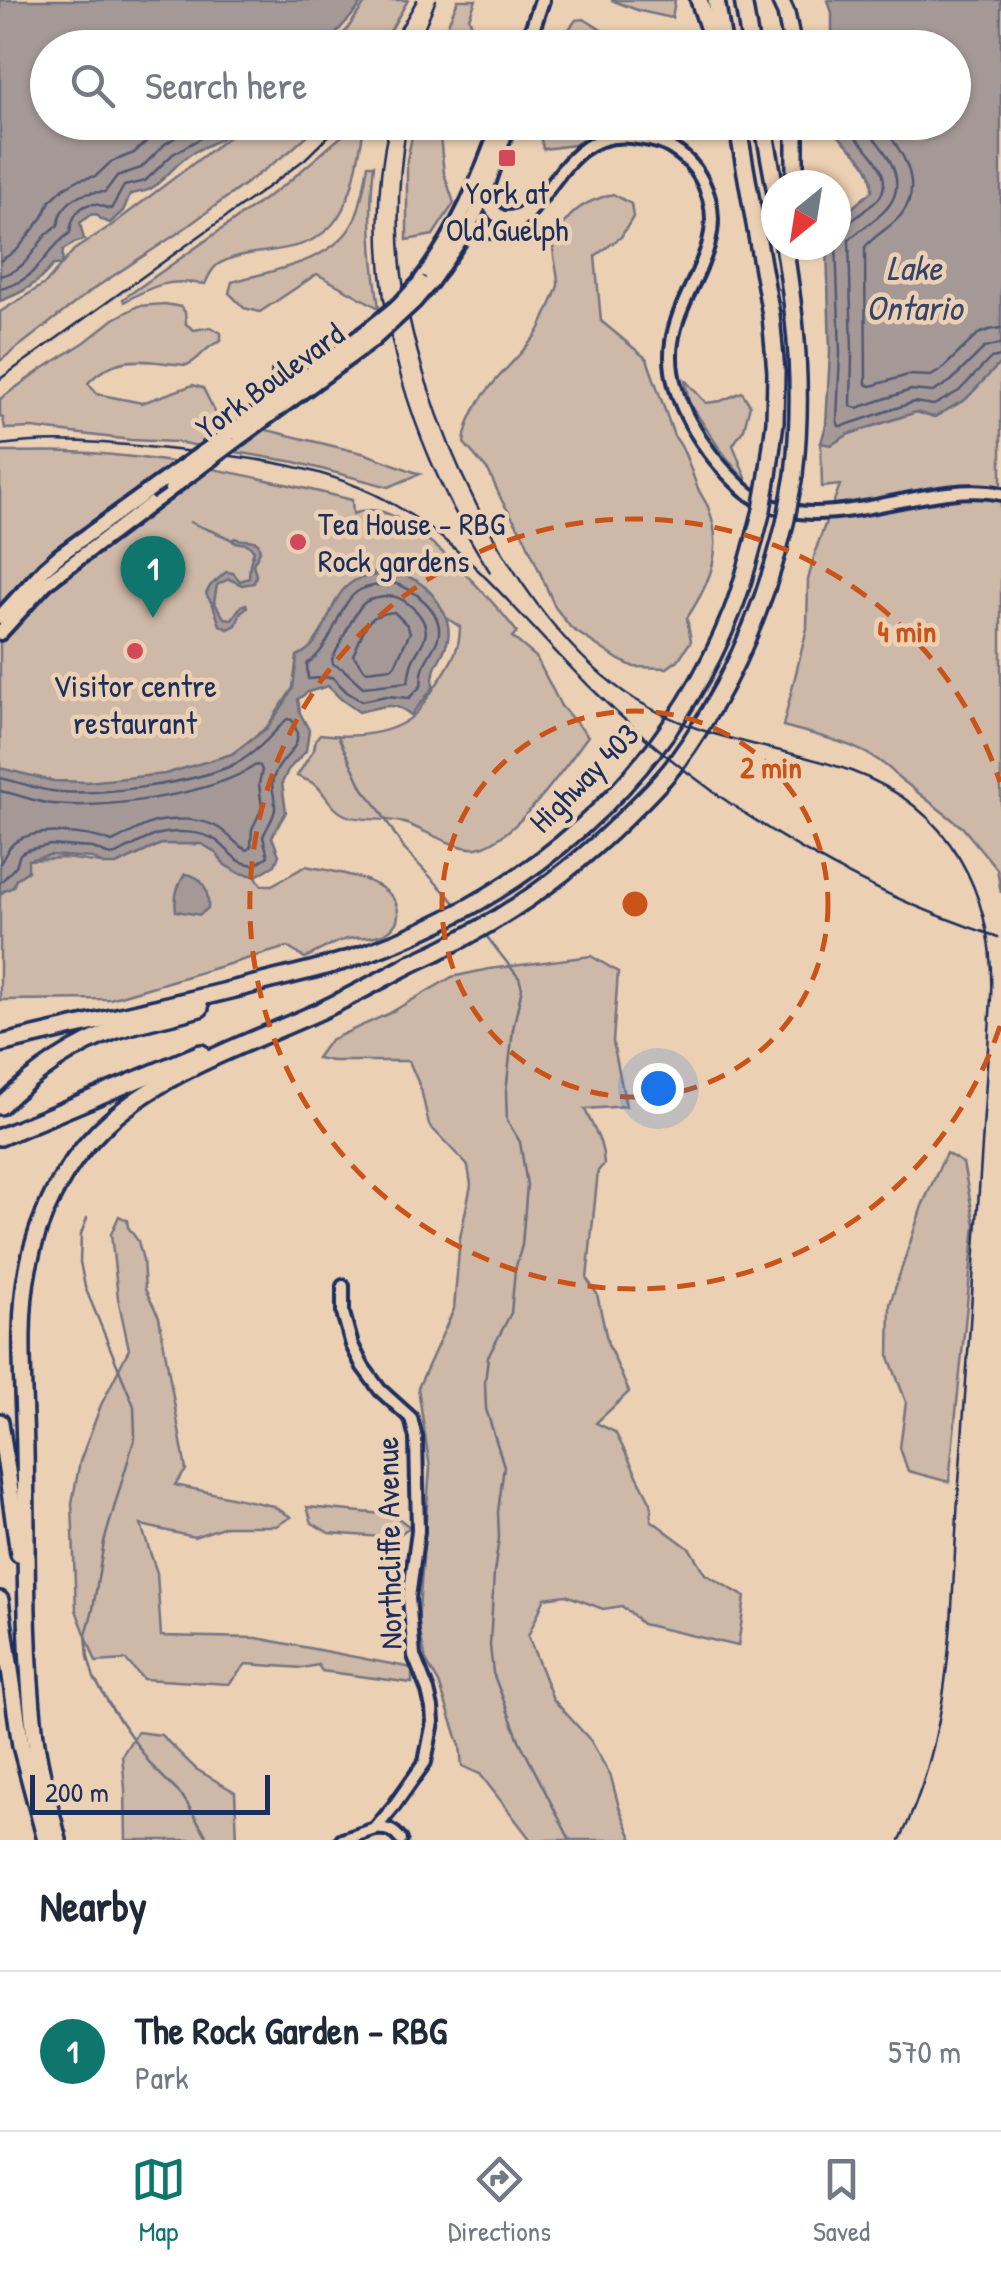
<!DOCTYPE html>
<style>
body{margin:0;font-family:"Patrick Hand",sans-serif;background:#f2f2f3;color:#1f2937}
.compass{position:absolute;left:761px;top:170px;width:90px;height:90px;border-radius:50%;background:#fff;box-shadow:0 2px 8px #0004;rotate:210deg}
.scale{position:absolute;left:30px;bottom:25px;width:240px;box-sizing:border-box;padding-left:10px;border:5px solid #1b2f5e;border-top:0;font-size:28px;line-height:35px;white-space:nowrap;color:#1b2f5e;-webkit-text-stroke:8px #ecd0b3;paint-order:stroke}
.you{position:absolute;left:658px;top:1088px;width:35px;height:35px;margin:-25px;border:8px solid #fff;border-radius:50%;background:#1a73e8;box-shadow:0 0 0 15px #1a73e833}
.badge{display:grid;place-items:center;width:65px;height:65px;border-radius:50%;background:#0f766e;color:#fff;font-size:32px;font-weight:700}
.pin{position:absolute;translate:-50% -82px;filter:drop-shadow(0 2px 5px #0008)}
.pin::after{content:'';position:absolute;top:52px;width:35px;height:30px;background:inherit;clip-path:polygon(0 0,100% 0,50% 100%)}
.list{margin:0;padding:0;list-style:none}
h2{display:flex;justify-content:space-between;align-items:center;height:130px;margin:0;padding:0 40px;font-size:42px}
h2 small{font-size:32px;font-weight:400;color:#747a83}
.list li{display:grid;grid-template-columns:65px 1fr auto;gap:30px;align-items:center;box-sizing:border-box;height:160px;padding:0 40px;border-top:2px solid #e0e1e3}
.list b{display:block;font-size:38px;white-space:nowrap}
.list p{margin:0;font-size:32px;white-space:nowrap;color:#747a83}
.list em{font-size:32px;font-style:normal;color:#747a83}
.icon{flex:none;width:55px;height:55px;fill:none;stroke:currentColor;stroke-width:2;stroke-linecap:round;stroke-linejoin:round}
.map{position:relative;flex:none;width:1001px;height:1840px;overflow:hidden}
.search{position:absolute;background:#fff;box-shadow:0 2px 8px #0004;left:30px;right:30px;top:30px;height:110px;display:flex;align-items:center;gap:25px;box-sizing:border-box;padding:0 35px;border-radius:55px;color:#747a83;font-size:38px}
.sheet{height:290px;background:#fff}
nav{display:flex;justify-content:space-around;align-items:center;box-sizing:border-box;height:140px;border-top:2px solid #e0e1e3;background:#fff;font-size:28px;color:#747a83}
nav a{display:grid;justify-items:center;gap:5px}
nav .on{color:#0f766e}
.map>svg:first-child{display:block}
.green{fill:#ceb8a7;stroke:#747482;stroke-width:2.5}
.water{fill:#a49996;stroke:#6d6f80;stroke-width:2.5}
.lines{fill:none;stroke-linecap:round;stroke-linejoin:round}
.shore{stroke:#525974;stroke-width:2.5}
.stream{stroke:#6d6f80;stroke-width:2.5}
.minor-casing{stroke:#1b2f5e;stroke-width:18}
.major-casing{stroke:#1b2f5e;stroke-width:20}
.highway-casing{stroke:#1b2f5e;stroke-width:22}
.minor{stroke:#ecd0b3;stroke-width:10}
.major{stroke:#ecd0b3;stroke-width:12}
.highway{stroke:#ecd0b3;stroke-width:15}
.rail{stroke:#1b2f5e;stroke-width:2.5}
.major-bridge-casing{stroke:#1b2f5e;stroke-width:20;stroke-linecap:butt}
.highway-bridge-casing{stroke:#1b2f5e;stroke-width:22;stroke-linecap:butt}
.major-bridge{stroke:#ecd0b3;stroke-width:12}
.highway-bridge{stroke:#ecd0b3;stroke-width:15}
.ring{fill:none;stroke:#c95318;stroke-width:5;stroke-dasharray:18 12}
.poi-dot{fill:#d1495b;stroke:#ecd0b3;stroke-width:4}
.labels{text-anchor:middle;stroke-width:9;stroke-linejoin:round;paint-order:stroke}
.poi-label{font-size:32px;fill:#1b2f5e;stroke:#ecd0b3}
.street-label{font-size:32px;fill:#1b2f5e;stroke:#ecd0b3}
.water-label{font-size:35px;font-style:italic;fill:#364469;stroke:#ecd0b3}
.centre{fill:#c95318;stroke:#ecd0b3;stroke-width:5}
.ring-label{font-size:30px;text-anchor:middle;font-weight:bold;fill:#c95318;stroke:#ecd0b3;stroke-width:9;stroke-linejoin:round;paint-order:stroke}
</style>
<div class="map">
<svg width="1001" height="1840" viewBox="0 0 1001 1840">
<rect width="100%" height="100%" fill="#ecd0b3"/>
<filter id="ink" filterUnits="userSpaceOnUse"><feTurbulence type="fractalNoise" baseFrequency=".01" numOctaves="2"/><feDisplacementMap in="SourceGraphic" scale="20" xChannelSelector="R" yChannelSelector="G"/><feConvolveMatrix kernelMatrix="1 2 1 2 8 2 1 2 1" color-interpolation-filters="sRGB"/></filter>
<g filter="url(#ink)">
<g class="green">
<polygon points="367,0 408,0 381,47 329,48 346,31"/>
<polygon points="458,0 476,0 469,18 482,47 438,47"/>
<polygon points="611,0 675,0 672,18 640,11"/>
<polygon points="584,19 616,39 648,47 555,47 576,20"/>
<polygon points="247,123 321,123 290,151 181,231 92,290 0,361 0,312 46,283 74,250 112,225"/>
<path d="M357 123H365C358 155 355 199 332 225 300 260 250 244 217 265 211 270 208 277 205 284 169 279 155 284 124 302L123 299 287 183Z"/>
<polygon points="415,123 448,123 440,137 444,173 454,203 433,235 407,240 407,160"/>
<polygon points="538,123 538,122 621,123 604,127 574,145 543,149"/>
<path d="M368 165H374C368 214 372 260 379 308L317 274 260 312 244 308 229 293 232 282C273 270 336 262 355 219 362 202 365 182 368 165Z"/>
<path d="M613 194 631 204 633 217 621 237 595 256 601 321 647 359 674 436C686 450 690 469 697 486 700 494 705 500 708 507 725 549 710 583 687 618L691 641 678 660 667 668 634 667 619 660 571 628 555 607 524 536 502 501 489 472 464 443C467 406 497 379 521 353 527 345 536 337 540 328 543 322 557 291 558 285 559 267 547 249 558 232 573 208 587 201 613 194Z"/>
<path d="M165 304 181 307 185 312 186 324 194 330 211 327 221 333V341C203 347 202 359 187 365 146 362 119 351 88 383L97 394 142 403 193 385 203 388 216 414 238 423 366 454 420 474 389 487 295 462 176 442 131 440 32 428 5 429 3 418 0 417V399L42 369 85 342 114 319 138 306Z"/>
<path d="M1001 362V893L997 869 963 828 897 776C869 745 822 737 783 726L807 628 808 580 817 546 840 485 822 487 821 443 832 444 849 434 916 412 935 417 966 399Z"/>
<polygon points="685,380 706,403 721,401 742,392 750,405 744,429 733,445 746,478 745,481 717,445 689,402"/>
<path d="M0 452C23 452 47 451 70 452 165 456 260 477 352 500L353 514C363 510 373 509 383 512 422 524 492 599 517 632L512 637 536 657 561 706 588 736C566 765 513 844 476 848 456 850 423 829 404 823 386 817 358 822 343 814 331 808 326 795 317 786 312 781 303 779 297 776L314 749 316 739 320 734C351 738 396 736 418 711 426 701 433 689 441 678 452 661 460 648 460 627L380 573H374L348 592 297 668 293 688 267 727 232 754 138 785 53 781 0 769Z"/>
<path d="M161 844H203L253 871 261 885H272L306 866C332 872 396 878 398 912 399 921 393 928 387 932 376 939 361 936 348 939 334 942 319 951 305 958L287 947 110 999 0 1000V896L27 860 65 858 116 865Z"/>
<path d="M591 956 618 972 613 1042 626 1106 585 1109C594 1131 603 1140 604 1164L598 1171 587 1279 597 1294 608 1344 629 1392 596 1423 615 1432 651 1503V1520L690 1549 705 1574 745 1597 738 1646 642 1624 622 1606 603 1609 566 1595 545 1598 528 1636 553 1699 591 1741 611 1777 619 1807 633 1840H531L480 1774 462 1766 460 1746 439 1683 426 1661 418 1623 430 1468 418 1388 454 1309 460 1238 471 1185 468 1166 429 1125 421 1089 409 1061H332L317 1058 330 1040 388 1014 452 977 489 969Z"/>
<polygon points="946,1153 963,1163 975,1225 949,1482 908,1471 900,1448 906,1402 889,1357 890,1304 922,1206"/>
<polygon points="119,1216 127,1220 128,1227 138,1241 143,1260 145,1289 159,1317 186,1470 175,1485 273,1506 291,1517 276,1526 226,1526 194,1537 141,1525 157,1573 161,1636 257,1638 412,1668 412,1683 322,1671 318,1665 303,1668 246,1664 229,1684 143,1679 126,1660 96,1662 76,1610 72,1503 80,1461 101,1405 129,1349 118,1298 111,1234"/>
<polygon points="307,1507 394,1515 410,1527 394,1538 329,1533 312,1523"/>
<polygon points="137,1732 161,1735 196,1769 235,1792 237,1840 126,1840 125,1789 122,1755"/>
</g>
<g class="water">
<path d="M0 0H363L356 11 337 32 332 47 48 48V122L245 123C230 136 213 142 196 151 178 160 168 177 152 188 145 193 138 191 130 195L123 211 110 223 102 220 96 214 90 215 80 223 84 240 74 243 63 250 62 265H53C38 284 22 293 0 301Z"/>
<path d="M828 0H1001V362L966 399 934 417 916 412 849 434 831 445 821 443 826 425 830 353 827 245H836V221L872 191C874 156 842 148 829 123L954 122V48L832 47V13Z"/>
<path d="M235 538C243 542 250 538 258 543L260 551 253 564 256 575 254 583 242 585 229 579 217 585 214 602 224 618 232 619 241 606 246 604 247 607 241 612 236 625 228 629 220 625 213 605 206 594 210 586 226 572 233 573 240 581 249 578 250 564 254 550 247 544 234 542 232 540Z"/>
<path d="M393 572C399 573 404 574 409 577 431 586 455 618 447 643 440 664 432 663 433 688L411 715C394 700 380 707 359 712L341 699 328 686 308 692 298 699 300 713 309 730 306 751 288 770 282 783 286 812 272 837 279 855 275 865 256 876 239 873 225 865 215 852 202 844H161L116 865H105L92 858 50 855 28 860V871L16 879 13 887 0 893V768L53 781 87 782 165 774 232 754 267 728 284 704 293 688 297 656C331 641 325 598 354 581 364 575 382 575 393 572Z"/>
<path d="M185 874C204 876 209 892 208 908L200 915 176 911C174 896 177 887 185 874Z"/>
</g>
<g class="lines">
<g class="shore">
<path d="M858 122C878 140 910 175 890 204 881 218 861 228 849 240L852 352 851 406 857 408 911 390 933 392 951 381 984 348 1001 344"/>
<path d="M879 122C900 147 926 184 901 215 890 228 875 235 865 247L866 384 871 386 908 375 931 376 941 370 978 334 989 330 1001 328"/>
<path d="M836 227C847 226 854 219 863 212 868 207 878 202 881 195 895 168 856 139 840 122"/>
<polyline points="836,243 840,353 837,421 839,426 843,426 914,402 934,405 959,391 991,358 1001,356"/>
<polyline points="0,261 17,250 43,217 50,201 65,187 78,180 96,176 111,162 134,153 153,135 170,122"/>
<path d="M0 276C26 270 31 253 46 235 47 234 57 226 58 225 60 220 59 214 63 210 73 195 88 192 105 192L117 176 141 168 165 144 187 130 205 122"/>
<path d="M0 289C40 280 42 252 70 233 71 220 78 203 95 204 101 205 105 208 111 209L124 186 145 181 173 154 229 122"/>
<path d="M393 583C413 588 441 610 439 633 438 647 425 657 423 670 421 675 422 681 421 686L409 698 386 696 361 701 347 692 332 677 308 679 307 664C335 646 337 602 360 590 369 585 383 585 393 583Z"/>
<path d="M392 596C407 599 430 619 425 637 422 647 413 656 411 666 409 672 409 677 408 682L363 687 343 669 333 664 332 659C340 646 356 606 367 601 374 598 385 597 392 596Z"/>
<path d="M394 612 407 625 410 632 395 665 392 668 366 671 353 655C366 629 362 615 394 612Z"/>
<path d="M0 778C17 781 35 789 52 791 96 797 195 783 235 764 255 754 272 735 287 719L292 720C308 749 283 752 274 776 269 787 276 796 275 808 275 817 266 828 263 837L268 856 255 865C233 863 233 853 217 841 203 831 174 830 156 835 142 840 128 849 113 855L107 854 93 848 50 845 27 850 20 854 16 866 0 883"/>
<path d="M0 791C18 794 35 802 53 804 106 809 212 795 256 765L260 766 262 770 259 784 262 808 252 829 251 846 248 850C236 847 229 833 217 827 202 818 172 818 155 822 140 826 126 836 112 842 89 833 34 826 14 843 7 848 5 857 0 863"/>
</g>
<g class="stream">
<path d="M190 522C204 529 218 532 232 540"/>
<polyline points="338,736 363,789 377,806 404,849 458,906"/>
<polyline points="484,933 519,978 522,988 513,1029 506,1092 507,1121 520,1142 527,1185 522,1245 515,1270 511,1313 488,1357 485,1383 486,1409 504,1466 498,1512 499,1538 494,1573 490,1646 493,1673 519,1740 570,1840"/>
<polyline points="87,1218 81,1234 80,1262 85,1287 134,1406 135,1437 104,1542 93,1609 86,1635 88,1657 94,1678 114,1712 151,1765 183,1797 209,1840"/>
</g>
<g class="minor-casing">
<g id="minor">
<path d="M464 225C476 230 488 234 501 231 549 219 560 129 631 137 646 139 661 141 674 150 692 161 703 178 709 198 724 250 679 292 672 342 664 396 705 454 742 488 810 549 921 477 1001 494"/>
<polyline points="279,372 292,392"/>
<path d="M375 1829C388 1828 393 1830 401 1840"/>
<polyline points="342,1840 375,1829 394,1806 425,1762 433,1722 432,1708 428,1691 414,1656 409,1598 418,1531 416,1438 411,1418 380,1390 363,1367 352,1345 343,1313 343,1286"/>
</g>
</g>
<g class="major-casing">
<g id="major">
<polyline points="526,48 542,0"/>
<path d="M485 193C494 220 503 224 529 211"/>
<path d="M421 280C458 231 480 179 500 122"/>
<polyline points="431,282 469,227 485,193 509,122"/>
<polyline points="230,433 368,330"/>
<polyline points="231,444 373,340"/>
<polyline points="0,617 44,569 60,555 147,492"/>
<polyline points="0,633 46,583 171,489"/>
</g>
</g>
<g class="highway-casing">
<g id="highway">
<polyline points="699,0 715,48"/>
<polyline points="716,0 724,48"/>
<polyline points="743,0 751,48"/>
<polyline points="780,0 786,13 793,48"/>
<polyline points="737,122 771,315 776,372 775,422 768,475"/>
<polyline points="763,122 776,193"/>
<polyline points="795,122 795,185"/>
<path d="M784 245C797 325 803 394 794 475"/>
<path d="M406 966C489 930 562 881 626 817 642 801 659 785 673 767 728 693 765 608 786 519"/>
<path d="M0 1044C84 1024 167 1006 251 985 285 976 320 969 353 958 525 900 664 782 732 612 745 579 753 544 762 510"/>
<path d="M0 1106C34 1073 72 1046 117 1030 144 1021 172 1016 200 1008"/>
<polyline points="0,1137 201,1053"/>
<polyline points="0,1422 19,1554"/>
<polyline points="0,1600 21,1746 46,1840"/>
<path d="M58 1840C49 1804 38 1766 34 1729 24 1636 27 1542 25 1449 24 1393 17 1322 28 1268 38 1216 63 1166 101 1129 161 1071 245 1045 320 1011 352 996 383 979 414 962"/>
</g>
</g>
<use href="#minor" class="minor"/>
<use href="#major" class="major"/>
<use href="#highway" class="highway"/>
<g class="rail">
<polyline points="389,48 417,0"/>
<polyline points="416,48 436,0"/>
<path d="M390 122C354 275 407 443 490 572"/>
<path d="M407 122C399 170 396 218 401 266 416 407 512 623 636 700 707 743 776 744 851 771 951 807 995 895 991 997 982 1159 970 1321 959 1483 950 1607 956 1725 900 1840"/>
<polyline points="0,379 272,184 305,159 343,122"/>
<path d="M0 445C55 437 110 443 166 449 246 457 327 464 398 507 474 552 527 626 590 687 704 800 845 887 998 937"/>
</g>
<g class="major-bridge-casing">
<g id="major-bridge">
<polyline points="368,330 400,304 420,282"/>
<polyline points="373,340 414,302 431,282"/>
<polyline points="171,489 231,444"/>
<polyline points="147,492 230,433"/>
</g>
</g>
<g class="highway-bridge-casing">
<g id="highway-bridge">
<polyline points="762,510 768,475"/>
<polyline points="786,519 794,475"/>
</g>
</g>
<use href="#major-bridge" class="major-bridge"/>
<use href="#highway-bridge" class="highway-bridge"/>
</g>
</g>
<g class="ring">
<circle cx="635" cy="904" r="193"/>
<path d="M1000 1026A385 385 0 1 1 1000 782"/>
</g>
<g class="poi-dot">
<rect x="497" y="148" width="20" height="20" rx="5"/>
<circle cx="298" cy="542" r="10"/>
<circle cx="135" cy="651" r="10"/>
</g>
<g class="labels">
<g class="poi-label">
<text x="507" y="204">York at<tspan x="507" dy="37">Old Guelph</tspan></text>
<text x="318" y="535" text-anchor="start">Tea House - RBG<tspan x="318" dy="37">Rock gardens</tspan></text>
<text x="135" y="697">Visitor centre<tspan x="135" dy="37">restaurant</tspan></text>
</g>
<g class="street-label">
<text transform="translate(270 381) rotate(-36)" y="11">York Boulevard</text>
<text transform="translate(584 778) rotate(-45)" y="11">Highway 403</text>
<text transform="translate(389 1543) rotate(-91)" y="11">Northcliffe Avenue</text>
</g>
<g class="water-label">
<text x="914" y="280">Lake<tspan x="914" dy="40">Ontario</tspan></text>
</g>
</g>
<circle cx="635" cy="904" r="15" class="centre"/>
<g class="ring-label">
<text x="907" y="642">4 min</text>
<text x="771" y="778">2 min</text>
</g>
</svg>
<svg class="compass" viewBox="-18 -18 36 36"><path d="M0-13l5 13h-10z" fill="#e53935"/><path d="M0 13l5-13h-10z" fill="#747a83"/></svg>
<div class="scale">200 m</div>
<div class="you"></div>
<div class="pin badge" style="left:153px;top:618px">1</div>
<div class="search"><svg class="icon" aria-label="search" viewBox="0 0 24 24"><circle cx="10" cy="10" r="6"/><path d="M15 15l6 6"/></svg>Search here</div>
</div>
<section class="sheet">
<h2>Nearby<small></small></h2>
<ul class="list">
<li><span class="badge">1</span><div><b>The Rock Garden - RBG</b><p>Park</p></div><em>570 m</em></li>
</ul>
</section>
<nav>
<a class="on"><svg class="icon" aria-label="map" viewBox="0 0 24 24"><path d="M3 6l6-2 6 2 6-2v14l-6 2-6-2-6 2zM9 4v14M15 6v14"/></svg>Map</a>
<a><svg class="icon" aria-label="directions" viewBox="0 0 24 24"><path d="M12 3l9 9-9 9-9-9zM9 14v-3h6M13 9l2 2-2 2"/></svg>Directions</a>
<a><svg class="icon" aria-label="saved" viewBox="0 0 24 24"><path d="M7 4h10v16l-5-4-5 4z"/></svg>Saved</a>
</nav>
